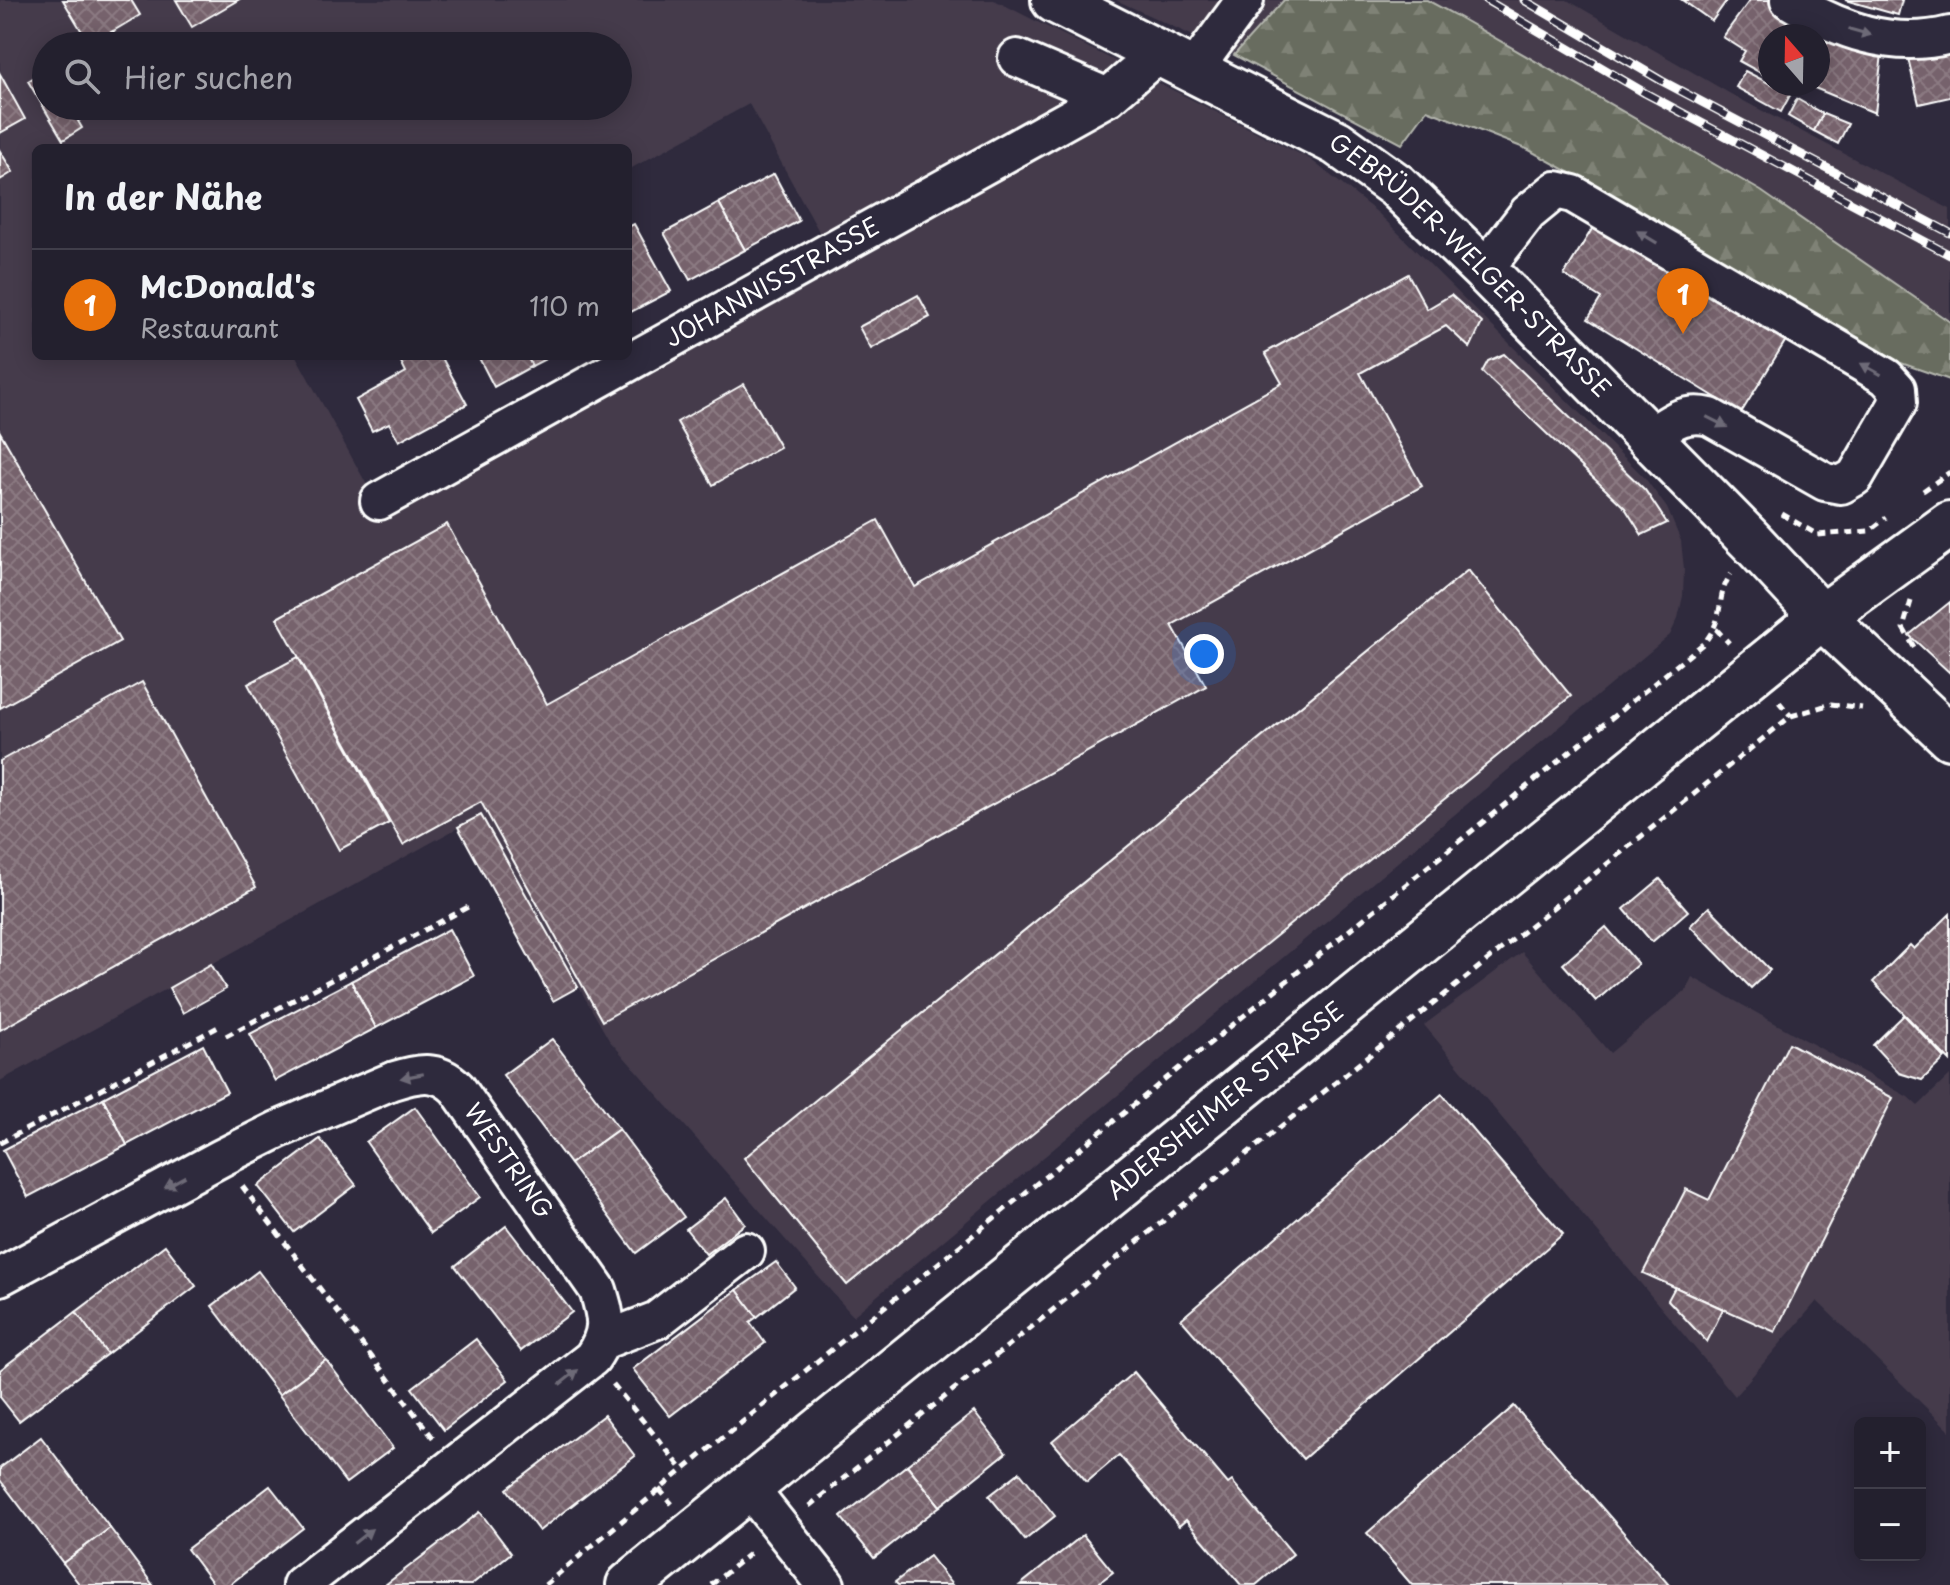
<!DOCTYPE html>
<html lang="de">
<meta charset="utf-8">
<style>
body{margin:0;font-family:"Playpen Sans",sans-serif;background:#2f2d3a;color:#f1f3f6}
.controls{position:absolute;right:24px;bottom:24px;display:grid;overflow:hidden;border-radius:12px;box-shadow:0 4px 20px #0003}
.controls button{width:72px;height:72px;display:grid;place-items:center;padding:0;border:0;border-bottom:2px solid #403e4a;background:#23202e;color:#f1f3f6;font:40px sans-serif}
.compass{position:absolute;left:1758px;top:24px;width:72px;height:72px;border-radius:50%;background:#23202e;box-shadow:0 4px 20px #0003;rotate:340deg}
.you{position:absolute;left:1204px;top:654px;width:28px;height:28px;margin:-20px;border:6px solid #fff;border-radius:50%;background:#1a73e8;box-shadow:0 0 0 12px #1a73e833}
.badge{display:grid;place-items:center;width:52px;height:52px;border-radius:50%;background:#ffd166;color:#fff;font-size:26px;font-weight:700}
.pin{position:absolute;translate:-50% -66px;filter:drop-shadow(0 2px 4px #0008)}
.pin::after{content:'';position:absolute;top:42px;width:28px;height:24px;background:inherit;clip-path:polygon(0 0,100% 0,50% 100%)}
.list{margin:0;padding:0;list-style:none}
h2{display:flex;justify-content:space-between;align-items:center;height:104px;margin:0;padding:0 32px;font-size:34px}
h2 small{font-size:26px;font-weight:400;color:#a3a3aa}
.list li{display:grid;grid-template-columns:52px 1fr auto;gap:24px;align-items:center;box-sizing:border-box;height:112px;padding:0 32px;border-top:2px solid #403e4a}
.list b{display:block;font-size:30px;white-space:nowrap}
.list p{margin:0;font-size:26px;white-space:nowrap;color:#a3a3aa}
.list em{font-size:26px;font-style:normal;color:#a3a3aa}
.icon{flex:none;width:44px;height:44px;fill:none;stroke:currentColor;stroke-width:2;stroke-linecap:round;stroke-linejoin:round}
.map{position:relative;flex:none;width:1950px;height:1585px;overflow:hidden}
.search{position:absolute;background:#23202e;box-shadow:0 4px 20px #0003;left:32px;top:32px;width:600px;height:88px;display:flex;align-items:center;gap:20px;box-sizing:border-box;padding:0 28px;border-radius:44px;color:#a3a3aa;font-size:30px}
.panel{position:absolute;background:#23202e;box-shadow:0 4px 20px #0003;left:32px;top:144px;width:600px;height:216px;border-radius:12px}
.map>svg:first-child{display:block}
.built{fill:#443b4b;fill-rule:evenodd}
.forest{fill:url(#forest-firs);stroke:#b4b6ae;stroke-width:2}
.building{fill:url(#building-cross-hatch);stroke:#fff;stroke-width:2}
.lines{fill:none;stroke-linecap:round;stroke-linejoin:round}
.minor-casing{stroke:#fff;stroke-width:42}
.major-casing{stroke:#fff;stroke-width:50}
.path{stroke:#fff;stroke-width:5;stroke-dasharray:8 6;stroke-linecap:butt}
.minor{stroke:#2f2a3d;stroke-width:36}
.major{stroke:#2f2a3d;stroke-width:44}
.rail-casing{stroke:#fff;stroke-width:9}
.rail{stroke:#2f2a3d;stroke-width:6;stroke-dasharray:18;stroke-linecap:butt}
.oneway{fill:#6d6a77}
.labels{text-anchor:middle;stroke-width:8;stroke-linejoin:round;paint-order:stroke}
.street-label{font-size:24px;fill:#fff;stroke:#2f2a3d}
</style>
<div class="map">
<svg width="1950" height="1585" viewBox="0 0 1950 1585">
<defs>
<pattern id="forest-firs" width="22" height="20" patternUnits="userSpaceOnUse" patternTransform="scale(2)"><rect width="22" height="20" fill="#686c5e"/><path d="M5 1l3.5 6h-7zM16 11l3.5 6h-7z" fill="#7f8276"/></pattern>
<pattern id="building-cross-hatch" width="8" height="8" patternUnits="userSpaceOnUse" patternTransform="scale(2)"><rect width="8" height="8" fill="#76626c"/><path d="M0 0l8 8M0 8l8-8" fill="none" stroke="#8b7a82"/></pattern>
</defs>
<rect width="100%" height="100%" fill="#2f2a3d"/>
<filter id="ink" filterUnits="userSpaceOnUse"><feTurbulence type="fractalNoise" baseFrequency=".0125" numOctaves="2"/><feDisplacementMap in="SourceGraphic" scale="16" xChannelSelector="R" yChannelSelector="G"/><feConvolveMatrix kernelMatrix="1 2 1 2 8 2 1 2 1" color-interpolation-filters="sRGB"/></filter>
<g filter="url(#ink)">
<g class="built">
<path d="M0 0H994L1310 159 1378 213 1645 478 1667 508 1681 541 1684 569 1683 596 1678 618 1670 635 853 1316 609 1040 481 815 0 1081ZM46 46H618V106H46ZM749 104 822 237 628 356H603L367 485 296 356H36V148H628V170Z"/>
<polygon points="1116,0 1284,0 1234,55"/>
<polygon points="1427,0 1567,0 1736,97 1950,209 1950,322 1761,191"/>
<polygon points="1522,952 1610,1053 1686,990 1692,977 1908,1097 1918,1106 1950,1075 1950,1431 1817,1301 1735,1396 1424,1025"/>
</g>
<polygon class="forest" points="1284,0 1427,0 1455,15 1761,191 1950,322 1950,380 1875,354 1593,185 1529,150 1427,110 1402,144 1234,55"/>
<g class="building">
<polygon points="63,0 131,0 140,15 90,45"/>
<polygon points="176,0 238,0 192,27"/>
<polygon points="1682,0 1727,0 1712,21"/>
<polygon points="1750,0 1771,0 1823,32 1818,42 1818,36 1770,36 1770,78 1739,61 1745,51 1723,37"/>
<polygon points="1845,0 1902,0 1898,15"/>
<polygon points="113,31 122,46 88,46 90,45"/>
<polygon points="1823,32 1882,54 1875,113 1805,84 1818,84 1818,42"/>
<polygon points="1950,45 1950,97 1919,104 1907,54"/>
<polygon points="46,70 46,106 104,106 78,121 82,128 63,140 28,81"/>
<polygon points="1745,71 1774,86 1775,84 1786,84 1794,88 1781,112 1736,87"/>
<polygon points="0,74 25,119 0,133"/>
<polygon points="1797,99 1823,114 1814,131 1788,116"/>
<polygon points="1823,114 1848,124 1838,144 1814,131"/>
<polygon points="0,151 13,172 0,180"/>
<polygon points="774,174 799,221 745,250 719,203"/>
<polygon points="719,203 745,250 690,280 664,233"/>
<polygon points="634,224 671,291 631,312 628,307 628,227"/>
<polygon points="1595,224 1786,340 1741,413 1588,319 1601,298 1564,275"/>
<polygon points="1408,274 1427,309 1451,295 1482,323 1470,348 1446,326 1360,373 1422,486 1172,625 1206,686 602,1021 481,802 403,845 277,618 447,524 547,704 878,520 915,587 1282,383 1265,353"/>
<polygon points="918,295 930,317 871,349 859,327"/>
<polygon points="1504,354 1645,490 1667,523 1642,535 1625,508 1482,372 1488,361"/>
<polygon points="398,356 441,356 467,404 399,441 389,423 372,431 356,400 406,372"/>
<polygon points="478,356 527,356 532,366 494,387"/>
<polygon points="527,356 551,356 532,366"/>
<polygon points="744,384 780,447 713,485 677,422"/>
<polygon points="0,432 120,641 0,708"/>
<polygon points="1468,570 1571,696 847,1285 744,1158"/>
<polygon points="1950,602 1950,673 1909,635"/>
<polygon points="298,657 389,823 339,850 248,684"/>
<polygon points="142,682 256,887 0,1030 0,761"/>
<polygon points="481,815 578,987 553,1001 458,827"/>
<polygon points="1660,879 1688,911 1652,942 1624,909"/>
<polygon points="1709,907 1770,970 1751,988 1690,926"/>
<polygon points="1950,914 1950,1061 1873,982 1910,945 1914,949"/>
<polygon points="1606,927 1638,964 1596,1001 1563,964"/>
<polygon points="449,929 474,976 376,1028 351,981"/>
<polygon points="211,964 226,989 183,1013 169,988"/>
<polygon points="351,981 376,1028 275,1081 250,1034"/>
<polygon points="1904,1015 1945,1058 1922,1080 1899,1073 1873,1045"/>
<polygon points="552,1039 619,1129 570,1164 503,1075"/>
<polygon points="1789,1043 1893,1098 1775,1332 1643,1273 1686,1189 1709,1200"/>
<polygon points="203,1045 227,1092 127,1145 103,1098"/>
<polygon points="1442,1094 1563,1234 1303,1459 1181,1319"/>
<polygon points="103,1098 127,1145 28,1197 3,1150"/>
<polygon points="415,1107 480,1197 431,1233 366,1142"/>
<polygon points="619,1129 684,1217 636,1253 570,1164"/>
<polygon points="320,1139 356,1185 294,1232 258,1186"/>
<polygon points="726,1198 745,1224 706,1254 686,1229"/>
<polygon points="506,1226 572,1312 521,1351 455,1266"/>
<polygon points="165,1245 196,1286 107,1354 76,1312"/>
<polygon points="776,1262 795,1287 757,1317 737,1290"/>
<polygon points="258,1271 326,1360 279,1395 212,1306"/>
<polygon points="1675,1287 1723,1309 1707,1342 1668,1300"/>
<polygon points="737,1290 757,1317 750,1322 765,1343 670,1416 633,1369"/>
<polygon points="76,1312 107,1354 19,1421 0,1397 0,1370"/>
<polygon points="476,1339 508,1380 444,1430 412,1388"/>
<polygon points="326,1360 393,1448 346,1483 279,1395"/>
<polygon points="1134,1372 1228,1484 1232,1481 1293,1554 1256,1585 1241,1585 1186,1520 1179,1526 1119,1455 1087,1482 1052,1441"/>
<polygon points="1514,1406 1669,1585 1412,1585 1367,1533"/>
<polygon points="974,1412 1006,1453 940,1506 907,1465"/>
<polygon points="604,1415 635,1456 539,1531 507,1489"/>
<polygon points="41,1437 110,1528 63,1563 0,1480 0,1468"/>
<polygon points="907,1465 940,1506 874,1558 841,1517"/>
<polygon points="1020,1472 1055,1516 1025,1540 989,1496"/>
<polygon points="270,1486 303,1528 229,1585 214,1585 187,1549"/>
<polygon points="480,1512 511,1553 471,1585 385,1585"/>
<polygon points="110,1528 153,1585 80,1585 63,1563"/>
<polygon points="1083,1535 1113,1572 1096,1585 1020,1585"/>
<polygon points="929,1556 952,1585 898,1585 895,1582"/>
</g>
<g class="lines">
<g class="minor-casing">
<g id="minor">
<path d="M1789 0C1839 30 1892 50 1950 35"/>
<polyline points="1017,58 1108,97"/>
<polyline points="1193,71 1245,0"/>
<path d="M1484 270 1528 213 1556 190 1573 194 1886 377 1897 389 1898 403 1855 477 1841 485 1825 482 1710 417C1683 410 1669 424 1648 438"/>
<path id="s1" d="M379 501 1108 97 1158 54"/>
<path id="s2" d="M0 1277 221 1158 277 1130 392 1081C417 1073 437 1068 457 1088L598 1290C607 1319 610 1332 592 1358L301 1585"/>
<polyline points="605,1340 657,1320 746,1251"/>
<polyline points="749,1488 826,1585"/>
</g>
</g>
<g class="major-casing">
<g id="major">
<path id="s3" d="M1054 0 1337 143 1397 186 1484 270 1752 542 1822 617 1950 737"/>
<path id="s4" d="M629 1585 1822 617 1950 524"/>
</g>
</g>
<g class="path">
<polyline points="1923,491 1950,472"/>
<polyline points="1782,514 1818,535 1869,531 1886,518"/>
<polyline points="1911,601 1903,628 1914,647"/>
<polyline points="1716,629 1729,643"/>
<polyline points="1779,702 1791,716"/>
<polyline points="226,1036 468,907"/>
<polyline points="0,1143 220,1026"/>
<polyline points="242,1186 434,1439"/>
<polyline points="613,1384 683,1470"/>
<polyline points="659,1489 672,1504"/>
<polyline points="809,1506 1791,716 1831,704 1862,708"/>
<path d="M545 1585 683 1470 1704 643C1727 615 1714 599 1731 574"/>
<polyline points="711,1585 754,1550"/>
</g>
<use href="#minor" class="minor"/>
<use href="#major" class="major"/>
<g class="rail-casing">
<g id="rail">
<polyline points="1486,0 1645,93 1950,255"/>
<polyline points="1524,0 1662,81 1950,233"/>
</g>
</g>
<use href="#rail" class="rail"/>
</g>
<defs><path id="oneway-solid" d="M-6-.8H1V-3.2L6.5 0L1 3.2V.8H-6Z" transform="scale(2)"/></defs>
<g class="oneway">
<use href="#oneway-solid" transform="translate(1860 32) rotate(16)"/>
<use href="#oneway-solid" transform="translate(1647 237) rotate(-149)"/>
<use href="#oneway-solid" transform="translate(1871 369) rotate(-151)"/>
<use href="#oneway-solid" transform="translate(1717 422) rotate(27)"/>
<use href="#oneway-solid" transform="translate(412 1076) rotate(169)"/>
<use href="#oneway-solid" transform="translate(175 1182) rotate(151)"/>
<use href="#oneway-solid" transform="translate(569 1377) rotate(-38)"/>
<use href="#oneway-solid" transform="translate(363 1536) rotate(-38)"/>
</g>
</g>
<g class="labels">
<g class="street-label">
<text dy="8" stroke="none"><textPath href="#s3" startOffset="498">GEBRÜDER-WELGER-STRASSE</textPath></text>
<text dy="8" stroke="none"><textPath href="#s1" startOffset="450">JOHANNISSTRASSE</textPath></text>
<text dy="8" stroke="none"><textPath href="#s4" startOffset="768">ADERSHEIMER STRASSE</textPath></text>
<text dy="8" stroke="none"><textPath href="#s2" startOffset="598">WESTRING</textPath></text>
</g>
</g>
</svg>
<div class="controls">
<button>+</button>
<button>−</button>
</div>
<svg class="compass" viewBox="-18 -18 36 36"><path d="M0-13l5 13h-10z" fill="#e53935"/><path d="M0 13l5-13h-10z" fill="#a3a3aa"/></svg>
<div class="you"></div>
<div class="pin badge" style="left:1683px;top:334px;background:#e8710a">1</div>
<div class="search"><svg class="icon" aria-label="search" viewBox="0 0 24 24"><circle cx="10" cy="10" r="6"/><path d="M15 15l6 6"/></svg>Hier suchen</div>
<section class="panel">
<h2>In der Nähe<small></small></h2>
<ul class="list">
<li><span class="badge" style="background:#e8710a">1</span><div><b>McDonald's</b><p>Restaurant</p></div><em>110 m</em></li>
</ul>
</section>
</div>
